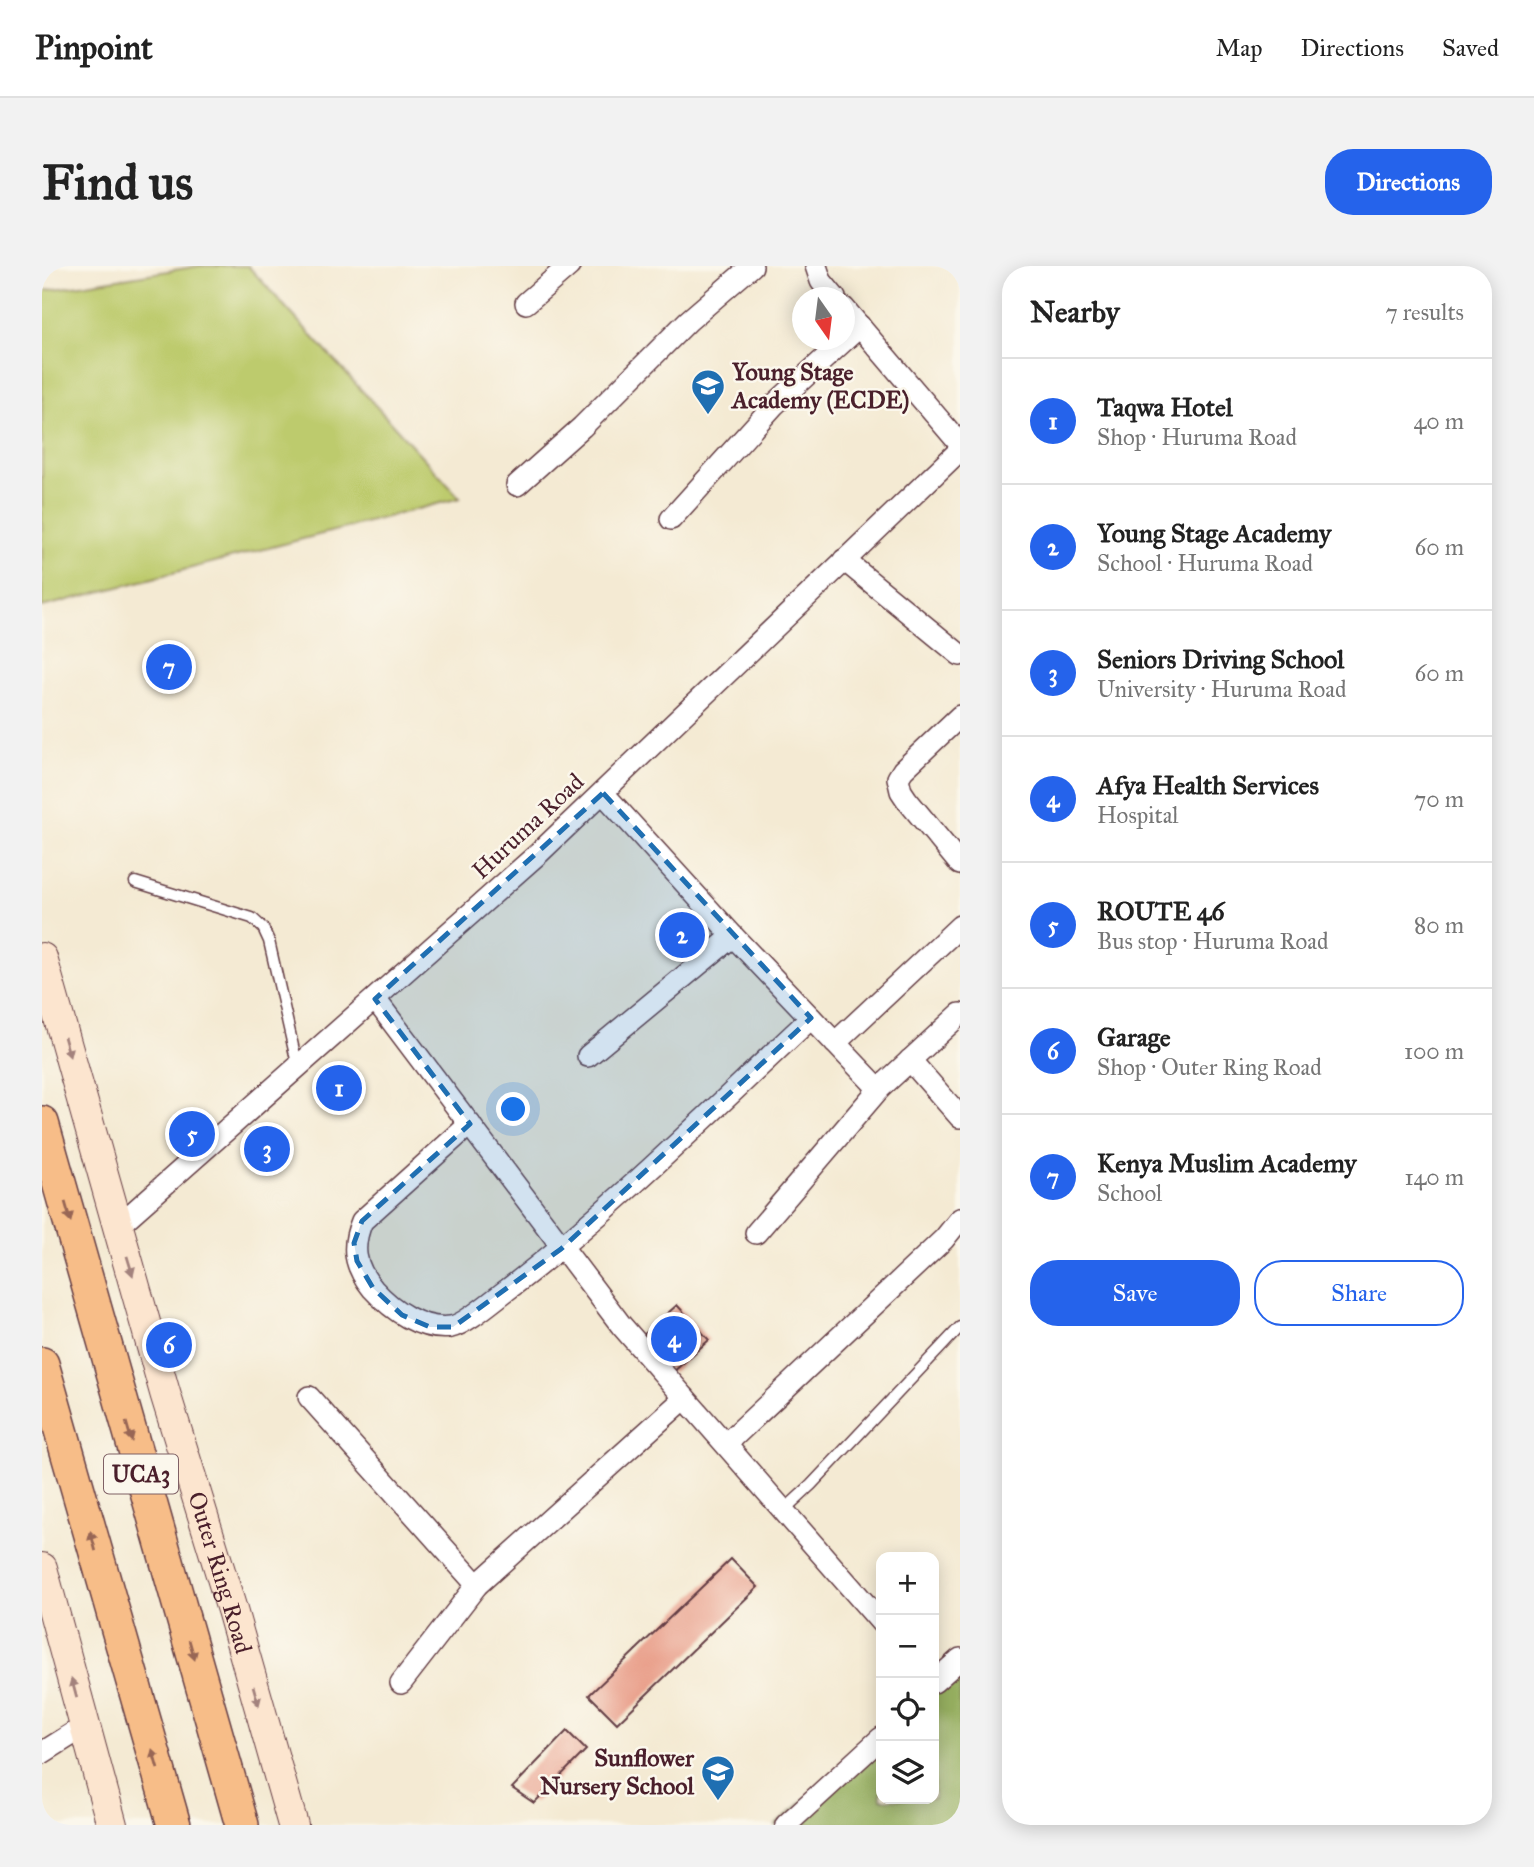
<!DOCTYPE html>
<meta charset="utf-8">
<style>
body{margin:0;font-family:"IM FELL Great Primer",serif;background:#f2f2f2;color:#222}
.controls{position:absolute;right:21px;bottom:21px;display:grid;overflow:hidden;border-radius:14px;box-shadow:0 4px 18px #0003}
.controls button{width:63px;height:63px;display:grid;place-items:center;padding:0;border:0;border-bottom:2px solid #e0e0e0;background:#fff;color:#222;font:35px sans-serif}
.compass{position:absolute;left:750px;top:21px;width:63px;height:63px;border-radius:50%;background:#fff;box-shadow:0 4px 18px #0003;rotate:166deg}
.you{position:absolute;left:472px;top:844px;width:24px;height:24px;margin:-18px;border:5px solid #fff;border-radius:50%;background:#1a73e8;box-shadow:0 0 0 10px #1a73e833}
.badge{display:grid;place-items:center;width:46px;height:46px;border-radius:50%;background:#2563eb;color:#fff;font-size:23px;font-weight:700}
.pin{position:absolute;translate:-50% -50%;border:4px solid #fff;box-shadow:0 2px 7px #0006}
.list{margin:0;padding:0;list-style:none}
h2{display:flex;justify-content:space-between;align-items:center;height:91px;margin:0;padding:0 28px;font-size:30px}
h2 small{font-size:23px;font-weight:400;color:#767676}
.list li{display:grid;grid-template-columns:46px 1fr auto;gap:21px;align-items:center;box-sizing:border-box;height:126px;padding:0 28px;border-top:2px solid #e0e0e0}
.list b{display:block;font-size:26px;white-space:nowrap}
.list p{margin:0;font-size:23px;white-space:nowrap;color:#767676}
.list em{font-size:23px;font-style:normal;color:#767676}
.actions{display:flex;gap:14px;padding:21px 28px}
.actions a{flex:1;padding:16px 0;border:2px solid #2563eb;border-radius:28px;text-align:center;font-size:24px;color:#2563eb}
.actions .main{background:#2563eb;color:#fff}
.icon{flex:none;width:38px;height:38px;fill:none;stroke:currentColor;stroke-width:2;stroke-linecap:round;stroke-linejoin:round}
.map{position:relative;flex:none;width:918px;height:1559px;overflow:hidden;border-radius:28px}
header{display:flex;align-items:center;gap:42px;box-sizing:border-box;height:98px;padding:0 35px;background:#fff;border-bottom:2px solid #e0e0e0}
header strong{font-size:33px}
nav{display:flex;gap:38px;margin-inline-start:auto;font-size:24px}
.intro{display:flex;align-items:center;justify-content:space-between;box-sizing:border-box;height:168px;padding:0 42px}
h1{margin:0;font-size:49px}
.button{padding:18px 32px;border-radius:28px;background:#2563eb;color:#fff;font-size:24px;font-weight:700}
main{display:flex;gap:42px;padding:0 42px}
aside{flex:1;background:#fff;border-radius:28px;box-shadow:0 4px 18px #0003}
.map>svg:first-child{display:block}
.green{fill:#bdcb6d;stroke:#84754c;stroke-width:2}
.forest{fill:#96af60;stroke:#706746;stroke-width:2}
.building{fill:#e99f8a}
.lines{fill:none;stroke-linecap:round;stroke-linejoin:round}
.service-casing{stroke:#643d44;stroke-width:13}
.minor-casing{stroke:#643d44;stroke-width:24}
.secondary-casing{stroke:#643d44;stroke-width:32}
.primary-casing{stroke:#643d44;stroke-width:36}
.service{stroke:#fff;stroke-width:10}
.minor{stroke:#fff;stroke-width:21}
.secondary{stroke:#fce5cf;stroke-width:30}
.primary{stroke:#f7bd88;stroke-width:33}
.oneway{fill:#a3827d}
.oneway2{fill:#986655}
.marked{fill:#1f6fb2;fill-opacity:0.2;stroke:#1f6fb2;stroke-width:5;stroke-dasharray:14 9;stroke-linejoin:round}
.labels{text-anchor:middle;stroke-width:5;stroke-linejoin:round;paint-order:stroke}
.shield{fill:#fbf7ec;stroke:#7f6065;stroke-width:2}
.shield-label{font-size:23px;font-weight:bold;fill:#4a1f2b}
.poi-label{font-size:24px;font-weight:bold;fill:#4a1f2b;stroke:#fbf7ec;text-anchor:start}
.street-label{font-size:24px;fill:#4a1f2b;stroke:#fbf7ec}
</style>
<header>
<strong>Pinpoint</strong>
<nav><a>Map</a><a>Directions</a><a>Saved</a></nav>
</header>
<div class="intro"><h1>Find us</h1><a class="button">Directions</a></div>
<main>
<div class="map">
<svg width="918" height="1559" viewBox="0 0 918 1559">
<rect width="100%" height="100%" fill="#fbf7ec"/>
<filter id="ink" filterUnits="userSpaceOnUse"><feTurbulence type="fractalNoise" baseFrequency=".0143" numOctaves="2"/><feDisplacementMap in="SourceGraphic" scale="14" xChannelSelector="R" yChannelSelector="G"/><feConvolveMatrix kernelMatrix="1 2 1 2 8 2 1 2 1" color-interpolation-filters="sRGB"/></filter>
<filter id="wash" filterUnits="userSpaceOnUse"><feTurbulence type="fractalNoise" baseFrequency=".00686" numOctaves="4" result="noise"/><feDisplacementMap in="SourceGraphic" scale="28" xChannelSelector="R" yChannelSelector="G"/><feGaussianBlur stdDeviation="1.57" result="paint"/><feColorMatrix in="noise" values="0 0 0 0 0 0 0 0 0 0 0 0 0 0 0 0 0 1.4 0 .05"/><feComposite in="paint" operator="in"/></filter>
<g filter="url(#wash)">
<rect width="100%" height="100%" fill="#f4ead3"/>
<polygon class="green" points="157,0 206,0 418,232 0,341 0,25"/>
<polygon class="forest" points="918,1397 918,1559 734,1559 839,1466 839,1533 892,1533 892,1420"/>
<g id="blocks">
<g class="building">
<polygon points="635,1039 667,1074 630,1107 598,1072"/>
<polygon points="689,1293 716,1321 575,1457 547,1429"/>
<polygon points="525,1465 544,1484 492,1537 470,1522"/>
</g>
</g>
</g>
<g filter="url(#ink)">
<use href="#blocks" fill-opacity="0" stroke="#643d44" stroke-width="2"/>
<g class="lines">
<g class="service-casing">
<g id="service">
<polyline points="93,616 210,652 221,662 227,675 256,802"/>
<polyline points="741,1245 769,1219 918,1061"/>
</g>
</g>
<g class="minor-casing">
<g id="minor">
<polyline points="774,0 779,15 793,32"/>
<polyline points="484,37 527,0"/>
<polyline points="802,42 918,178"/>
<polyline points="475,219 540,161 646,55 710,0"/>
<polyline points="629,253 732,139 818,60"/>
<polyline points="802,294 918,389"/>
<polyline points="918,450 861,504 856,512 859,525 865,534 918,598"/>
<polyline points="561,527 691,670"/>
<polyline points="333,733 579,1059 839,1356"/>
<polyline points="793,777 918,660"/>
<polyline points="546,790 691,670 837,823 918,748"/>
<polyline points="868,794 918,851"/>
<path d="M428 858 320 955C309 981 312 1000 331 1023 350 1044 379 1065 409 1061 422 1059 449 1036 461 1027 571 944 669 845 769 752"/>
<polyline points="76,960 497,587 918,184"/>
<polyline points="714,967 837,823"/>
<polyline points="267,1131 435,1319"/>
<polyline points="684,1178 902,973 918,953"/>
<polyline points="892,1416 918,1393"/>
<polyline points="359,1417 435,1319 643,1132"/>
<polyline points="0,1487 43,1460"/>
<polyline points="744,1559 839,1472"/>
</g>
</g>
<g class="secondary-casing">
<g id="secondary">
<path id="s1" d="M0 692 123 1127 190 1344 251 1559"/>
<polyline points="0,1302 70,1559"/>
</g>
</g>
<g class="primary-casing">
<g id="primary">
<polyline points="0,857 200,1559"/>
<polyline points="0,1098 132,1559"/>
</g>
</g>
<use href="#service" class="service"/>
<use href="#minor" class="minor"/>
<use href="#secondary" class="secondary"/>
<use href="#primary" class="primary"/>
</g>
<defs><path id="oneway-solid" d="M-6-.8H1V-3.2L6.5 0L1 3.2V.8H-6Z" transform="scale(1.75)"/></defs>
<g class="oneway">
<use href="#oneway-solid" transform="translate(25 781) rotate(74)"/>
<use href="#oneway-solid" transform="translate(88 1000) rotate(73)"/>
<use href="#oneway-solid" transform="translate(32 1422) rotate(-105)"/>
<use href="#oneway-solid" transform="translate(214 1430) rotate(74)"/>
</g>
<g class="oneway2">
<use href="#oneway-solid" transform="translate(26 946) rotate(74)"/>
<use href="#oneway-solid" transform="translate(87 1166) rotate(74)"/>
<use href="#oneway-solid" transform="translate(51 1275) rotate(-105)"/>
<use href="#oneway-solid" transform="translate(150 1384) rotate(74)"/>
<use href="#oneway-solid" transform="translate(113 1493) rotate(-106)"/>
</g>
</g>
<path class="marked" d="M561 527 769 752 519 983 411 1061H388L360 1049 331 1022 315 995 312 977 320 955 428 858 333 733Z"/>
<defs>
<g id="school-pin" transform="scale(1.75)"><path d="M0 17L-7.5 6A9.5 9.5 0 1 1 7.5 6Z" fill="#1f6fb2" stroke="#fbf7ec"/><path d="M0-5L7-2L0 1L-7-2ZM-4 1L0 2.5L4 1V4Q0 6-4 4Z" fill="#fff"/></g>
</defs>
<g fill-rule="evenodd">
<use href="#school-pin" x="666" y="120"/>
<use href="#school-pin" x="676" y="1506"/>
</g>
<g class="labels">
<rect class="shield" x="62" y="1188.5" width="74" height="39" rx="5"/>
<g class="shield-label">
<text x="99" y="1216">UCA3</text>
</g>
<g class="poi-label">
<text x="690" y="114">Young Stage<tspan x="690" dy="28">Academy (ECDE)</tspan></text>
<text x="652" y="1500" text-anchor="end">Sunflower<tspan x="652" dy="28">Nursery School</tspan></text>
</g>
<g class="street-label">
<text transform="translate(486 560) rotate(-43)" y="8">Huruma Road</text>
<text dy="8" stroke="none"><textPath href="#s1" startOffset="640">Outer Ring Road</textPath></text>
</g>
</g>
</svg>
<div class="controls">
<button>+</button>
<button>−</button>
<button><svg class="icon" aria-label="locate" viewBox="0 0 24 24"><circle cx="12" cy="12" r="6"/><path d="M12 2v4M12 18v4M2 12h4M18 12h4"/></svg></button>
<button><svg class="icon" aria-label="layers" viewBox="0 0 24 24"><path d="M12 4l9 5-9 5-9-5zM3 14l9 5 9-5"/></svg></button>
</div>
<svg class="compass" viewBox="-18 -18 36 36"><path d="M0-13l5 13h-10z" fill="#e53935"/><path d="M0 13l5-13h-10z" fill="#767676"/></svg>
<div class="you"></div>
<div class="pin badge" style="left:297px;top:822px">1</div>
<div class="pin badge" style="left:640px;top:669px">2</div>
<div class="pin badge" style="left:225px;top:883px">3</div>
<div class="pin badge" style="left:632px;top:1073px">4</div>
<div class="pin badge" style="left:150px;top:868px">5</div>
<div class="pin badge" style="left:127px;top:1079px">6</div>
<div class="pin badge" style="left:127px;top:401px">7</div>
</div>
<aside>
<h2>Nearby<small>7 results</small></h2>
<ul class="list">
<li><span class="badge">1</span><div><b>Taqwa Hotel</b><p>Shop · Huruma Road</p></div><em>40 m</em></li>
<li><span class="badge">2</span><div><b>Young Stage Academy</b><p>School · Huruma Road</p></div><em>60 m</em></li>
<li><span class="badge">3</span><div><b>Seniors Driving School</b><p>University · Huruma Road</p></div><em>60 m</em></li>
<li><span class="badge">4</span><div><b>Afya Health Services</b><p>Hospital</p></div><em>70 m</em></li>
<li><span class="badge">5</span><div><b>ROUTE 46</b><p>Bus stop · Huruma Road</p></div><em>80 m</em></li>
<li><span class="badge">6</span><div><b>Garage</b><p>Shop · Outer Ring Road</p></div><em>100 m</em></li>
<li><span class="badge">7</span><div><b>Kenya Muslim Academy</b><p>School</p></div><em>140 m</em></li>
</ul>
<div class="actions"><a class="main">Save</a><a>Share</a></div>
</aside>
</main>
